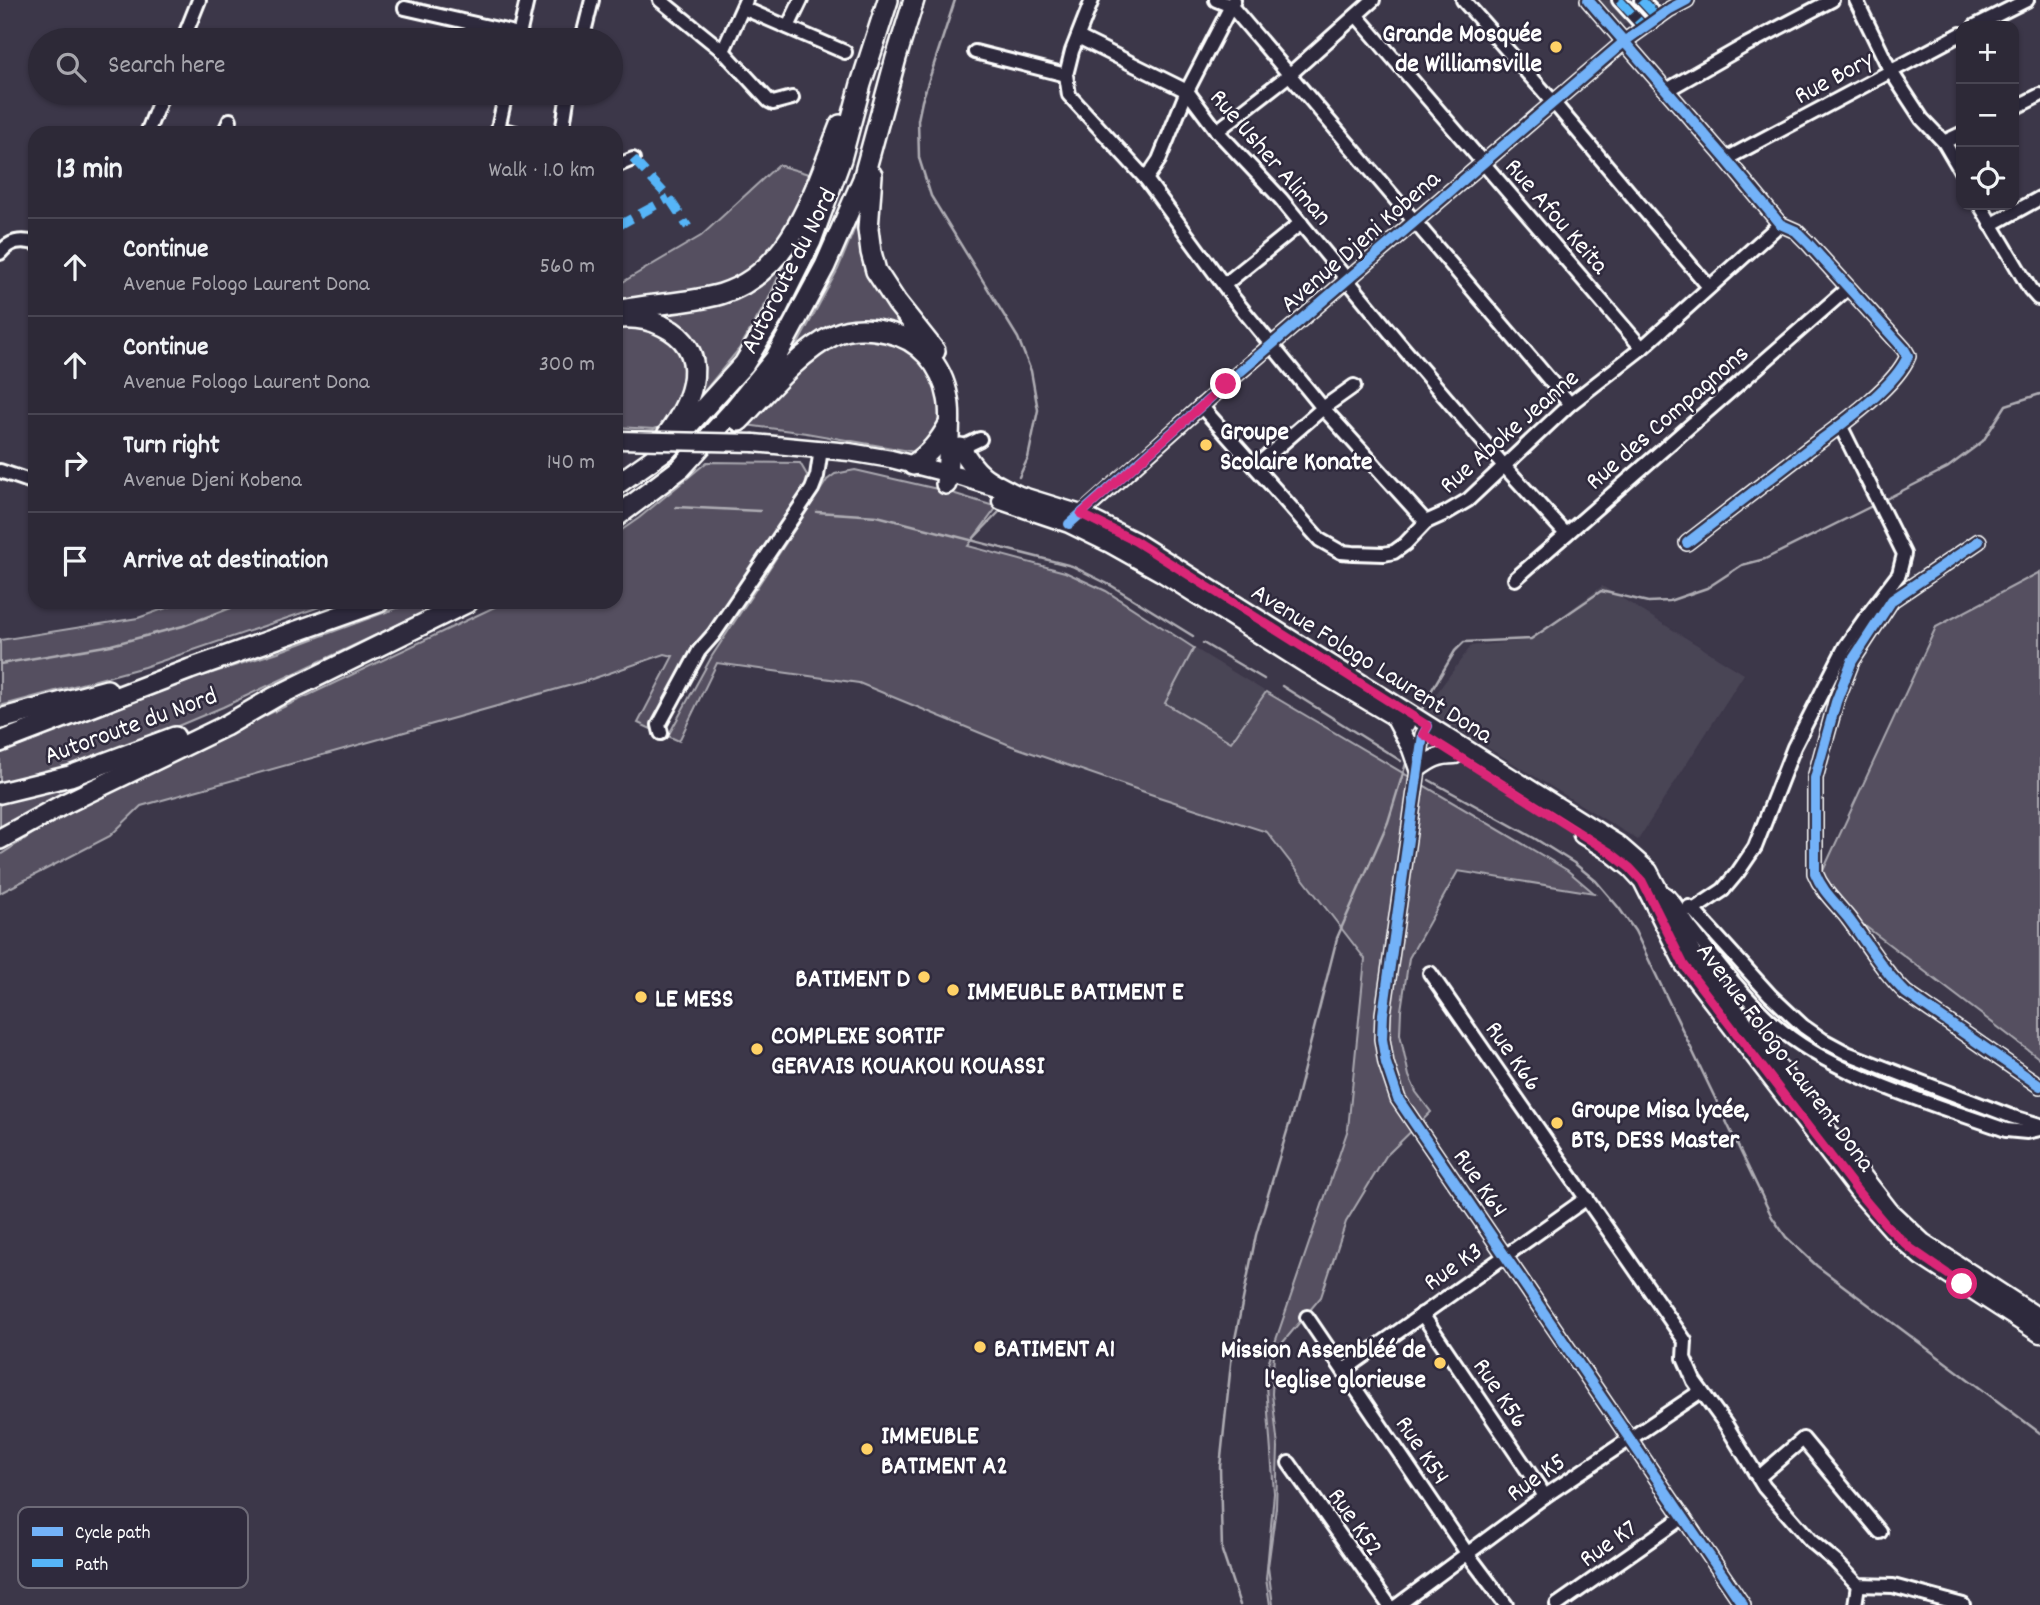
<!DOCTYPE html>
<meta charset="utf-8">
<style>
body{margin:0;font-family:Dekko,sans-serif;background:#393542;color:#f1f3f6}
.controls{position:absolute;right:21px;top:21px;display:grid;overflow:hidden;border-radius:14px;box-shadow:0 2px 5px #0004}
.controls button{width:63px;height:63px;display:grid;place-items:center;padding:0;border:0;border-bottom:2px solid #484552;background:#2d2937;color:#f1f3f6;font:35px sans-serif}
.stop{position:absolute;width:21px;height:21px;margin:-16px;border:5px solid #db2777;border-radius:50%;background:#fff}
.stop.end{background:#db2777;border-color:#fff;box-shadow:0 2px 7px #0008}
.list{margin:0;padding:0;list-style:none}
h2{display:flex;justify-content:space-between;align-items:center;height:91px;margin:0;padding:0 28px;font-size:30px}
h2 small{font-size:23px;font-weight:400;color:#a7a6ad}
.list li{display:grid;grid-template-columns:46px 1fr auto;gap:21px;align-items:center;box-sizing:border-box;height:98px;padding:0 28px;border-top:2px solid #484552}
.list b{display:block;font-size:26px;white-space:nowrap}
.list p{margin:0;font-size:23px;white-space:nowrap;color:#a7a6ad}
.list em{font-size:23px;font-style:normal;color:#a7a6ad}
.icon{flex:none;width:38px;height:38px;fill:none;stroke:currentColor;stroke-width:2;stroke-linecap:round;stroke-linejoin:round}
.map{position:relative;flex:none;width:2040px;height:1605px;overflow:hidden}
.search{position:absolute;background:#2d2937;box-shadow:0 2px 5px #0004;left:28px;top:28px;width:595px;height:77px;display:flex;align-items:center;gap:18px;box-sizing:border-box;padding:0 24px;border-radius:38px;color:#a7a6ad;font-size:26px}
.panel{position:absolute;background:#2d2937;box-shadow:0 2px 5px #0004;left:28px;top:126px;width:595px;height:483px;border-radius:21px}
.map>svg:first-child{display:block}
.built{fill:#494455}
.green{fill:#555060;stroke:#aaa8b0;stroke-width:2}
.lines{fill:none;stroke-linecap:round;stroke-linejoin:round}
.stream{stroke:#afadb4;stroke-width:2.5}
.minor-casing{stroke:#fff;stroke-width:18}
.major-casing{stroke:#fff;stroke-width:21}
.highway-casing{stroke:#fff;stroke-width:24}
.minor{stroke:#2f2a3d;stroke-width:12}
.major{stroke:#2f2a3d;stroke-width:16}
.highway{stroke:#2f2a3d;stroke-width:19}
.major-bridge-casing{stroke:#fff;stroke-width:21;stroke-linecap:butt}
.major-bridge{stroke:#2f2a3d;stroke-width:16}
.quiet{stroke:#56b5f8;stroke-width:9;stroke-dasharray:18 9;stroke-linecap:butt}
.cycleway-casing{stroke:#2f2a3d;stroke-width:15}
.cycleway{stroke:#73b2f8;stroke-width:10}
.route{stroke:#db2777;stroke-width:9}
.poi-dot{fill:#ffd166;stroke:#2f2a3d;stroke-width:2.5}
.labels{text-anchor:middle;stroke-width:5;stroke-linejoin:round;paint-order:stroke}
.poi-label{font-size:26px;font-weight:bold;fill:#fff;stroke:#2f2a3d;text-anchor:start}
.street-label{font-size:26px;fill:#fff;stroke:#2f2a3d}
.key{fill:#2f2a3d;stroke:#6d6a77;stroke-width:2}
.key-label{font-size:19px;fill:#fff}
</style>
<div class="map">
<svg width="2040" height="1605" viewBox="0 0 2040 1605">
<rect width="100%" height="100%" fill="#3c3749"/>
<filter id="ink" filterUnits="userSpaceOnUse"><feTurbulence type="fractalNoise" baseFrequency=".0143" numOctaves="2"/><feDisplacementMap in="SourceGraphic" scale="14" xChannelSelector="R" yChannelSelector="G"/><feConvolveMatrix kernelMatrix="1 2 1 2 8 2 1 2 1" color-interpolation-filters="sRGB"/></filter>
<g filter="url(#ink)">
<g class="built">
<polygon points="1598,0 1662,0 1622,26"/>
<polygon points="1602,586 1744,674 1638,840 1425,709 1471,646 1530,640"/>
<polygon points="1194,648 1266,692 1231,742 1165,703"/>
</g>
<g class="green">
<polygon points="778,165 812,175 787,257 768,300 739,349 702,394 666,425 654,429 616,427 616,286 701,236"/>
<polygon points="861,213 910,330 864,321 793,353 838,269"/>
<polygon points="872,335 904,345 931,369 944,419 921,453 806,433 746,425 794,375 834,344 853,337"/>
<polygon points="707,462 800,463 807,475 806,486 695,648 651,729 638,723 673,656 665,654 586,681 141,806 110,836 0,893 0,855 34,833 138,776 505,602 616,602 616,534 639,518"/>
<polygon points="855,470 946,491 997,507 968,546 1065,572 1106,591 1194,648 1165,703 1231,742 1266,692 1567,870 1594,893 1458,871 1409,958 1401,1010 1400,1034 1409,1076 1416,1092 1431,1112 1386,1156 1346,1222 1321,1297 1274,1353 1272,1394 1278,1447 1276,1508 1268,1567 1273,1605 1270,1605 1266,1579 1274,1493 1265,1372 1348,1129 1365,959 1267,832 1159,797 1012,746 859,683 717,663 679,741 668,736 712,656 827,480 835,474"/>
<polygon points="2040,572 2040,1059 1815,888 1936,627"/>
<polygon points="183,602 334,602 144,667 0,706 0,640 138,618"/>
<polygon points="413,602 446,602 223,707 121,750 67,768 0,785 0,726 206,675 278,652"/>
<polygon points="127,764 0,837 0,801"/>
</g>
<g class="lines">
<g class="stream">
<polyline points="955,0 922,101 918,120 919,158 931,196 1018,338 1031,371 1038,410 1028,458 1019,477"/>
<polyline points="1882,501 1947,468 1983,441 2006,405 2040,394"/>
<polyline points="676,507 760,511"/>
<polyline points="817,512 877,516 1072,566 1112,586 1193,636"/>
<polyline points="973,539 1000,511"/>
<polyline points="1203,643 1264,679"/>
<polyline points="0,664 111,645 183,626 246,602"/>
<polyline points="1282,686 1401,761"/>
<polyline points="1421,714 1424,703 1455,651 1464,642 1531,639 1601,591 1648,602 1669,601 1707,588 1742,565 1765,559 1876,504"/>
<polyline points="1414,737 1418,724"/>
<polyline points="1429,780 1534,838 1574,863 1596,881 1619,908 1635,931 1772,1217 1786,1237 1817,1266 2040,1433"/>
<polyline points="1240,1605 1222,1551 1220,1467 1232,1354 1256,1235 1294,1108 1337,938 1388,822 1408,757"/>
</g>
<g class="minor-casing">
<g id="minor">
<polyline points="660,0 723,51 769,101 773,103 792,98"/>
<polyline points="1092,0 1072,51 1066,75 1069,95 1146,179 1234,299 1323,408 1426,522"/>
<polyline points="1216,0 1231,6 1570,404"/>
<polyline points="1463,0 1554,103 1709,287"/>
<path d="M1588 0 1726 159 1780 224 1796 231 1808 243 1904 349 1908 356C1895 388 1835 429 1806 451 1766 482 1726 513 1687 543"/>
<polyline points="1619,0 1644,27"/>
<polyline points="1641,0 1658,18"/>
<polyline points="1856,0 1890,70 1922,119 1944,142 1961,171"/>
<polyline points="405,8 519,34"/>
<polyline points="743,8 845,52"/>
<polyline points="1357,16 1642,348"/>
<polyline points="1975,26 2027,0"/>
<polyline points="788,27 801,0"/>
<polyline points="1078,37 1187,91 1217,131 1281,199 1399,343 1505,467 1566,534"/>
<polyline points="183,40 199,0"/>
<polyline points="518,40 527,0"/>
<polyline points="582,40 592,0"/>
<polyline points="723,51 746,0"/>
<polyline points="975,52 1066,75"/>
<polyline points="1667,90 1744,46 1832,0"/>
<polyline points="2014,108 2040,95"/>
<polyline points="498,129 516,133"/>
<polyline points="1217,131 1289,75 1373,0"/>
<polyline points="147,133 163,93"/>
<polyline points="224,133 230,120"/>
<polyline points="497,133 506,93"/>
<polyline points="562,133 568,93"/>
<polyline points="1944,142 1961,134"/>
<polyline points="1726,159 1961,34"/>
<polyline points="616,166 633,159"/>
<polyline points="1146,179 1159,160 1187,91 1234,0"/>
<polyline points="1980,205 2030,289 2038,298 2040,298"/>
<polyline points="1991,225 2040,198"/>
<path d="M0 253C10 241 20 239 35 243"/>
<polyline points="1224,285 1301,223"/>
<polyline points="1201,406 1320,540 1341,552 1353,553 1384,554 1394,552 1405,544 1426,522 1446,513 1468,500 1570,404 1642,348 1780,224"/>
<polyline points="958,453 961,448 980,439"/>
<polyline points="1256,466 1323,408 1354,386"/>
<polyline points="0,471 35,483"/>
<polyline points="1077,518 1226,384 1625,41 1670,9 1687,0"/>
<path d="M1979 541 1892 600 1852 661 1836 702 1815 778V873C1822 891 1836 903 1848 918 1867 943 1883 971 1906 993L2040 1086"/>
<polyline points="1515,579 1848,288"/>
<polyline points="1428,726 1423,735 1383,1014 1382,1039 1386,1063 1398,1099 1743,1605"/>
<polyline points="661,733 659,725 699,651 714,634 812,489 817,476 821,449"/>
<path d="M1660 891C1675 896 1682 918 1693 931 1717 962 1744 998 1774 1024 1831 1075 1933 1104 2006 1130L2027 1132 2040 1129"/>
<polyline points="1689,907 1693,910 1770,995 1803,1026 1823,1040 1847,1053 1885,1068 2010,1116 2040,1125"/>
<polyline points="1693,910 1723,890 1738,872 1755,847 1794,747 1845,647 1864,620 1899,574 1904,554 1840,425"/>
<polyline points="1430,973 1685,1341 1684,1358 1694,1381 1726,1425 1764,1487 1811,1541 1835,1561 1858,1585 1893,1586 1963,1605"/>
<polyline points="1422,1314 1545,1496"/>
<polyline points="1307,1317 1467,1553 1506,1605"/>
<polyline points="1344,1370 1587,1198"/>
<polyline points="1289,1463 1389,1605"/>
<polyline points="1759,1477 1803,1439 1880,1532"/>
<polyline points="1398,1605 1545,1496 1701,1391"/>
<polyline points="1557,1605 1683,1517"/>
<polyline points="1855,1605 1858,1585"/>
</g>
</g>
<g class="major-casing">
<g id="major">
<polyline points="754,443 849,452 891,459 958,476 1081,514 1135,541 1618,844 1649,871 1695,959 1890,1211 1923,1242 2040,1318"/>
<polyline points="1001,501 1069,524 1110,544 1160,572 1305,664 1406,724"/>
<path d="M1395 719 1411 749 1418 769C1431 759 1439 755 1455 755"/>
<polyline points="1582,835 1611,853 1630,868 1642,881 1684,965 1859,1193 1899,1238 1921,1257 2040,1334"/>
</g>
</g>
<g class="highway-casing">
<g id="highway">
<polyline points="872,175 868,229 871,252 876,271 897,303 935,351"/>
<path d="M616 311C651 303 687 304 721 294 793 272 815 187 840 125"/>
<path d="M621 318C637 317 649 319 663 326 713 350 693 401 667 435"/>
<path d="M739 421C767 392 797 354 834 335 850 327 869 328 886 332 920 339 942 365 948 398 951 412 949 427 949 441 948 455 948 469 946 484"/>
<path d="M961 448C976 476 988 481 1016 495"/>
<path d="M913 465C930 453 939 442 949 424"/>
<polyline points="616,485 667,449 744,364 775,313 811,241 841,159 861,84 888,0"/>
<polyline points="616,517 681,468 730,414 775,359 825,266 863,179 896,58 914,0"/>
<polyline points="0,719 107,690"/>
<polyline points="0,742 190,669 379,602"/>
<polyline points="0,793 70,776 175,737"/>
<polyline points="0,839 64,804 225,726 275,697 468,602"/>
</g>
</g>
<use href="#minor" class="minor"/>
<use href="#major" class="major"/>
<use href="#highway" class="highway"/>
<g class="major-bridge-casing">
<polyline id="major-bridge" points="619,440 754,443"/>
</g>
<use href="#major-bridge" class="major-bridge"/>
<g class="quiet">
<polyline points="1619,0 1644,27"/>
<polyline points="1641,0 1658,18"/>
<polyline points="633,159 669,198 688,227"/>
<polyline points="616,227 669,198"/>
</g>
<g class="cycleway-casing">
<g id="cycleway">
<path d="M1588 0 1726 159 1780 224 1796 231 1808 243 1904 349 1908 356C1895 388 1835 429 1806 451 1766 482 1726 513 1687 543"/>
<polyline points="1069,524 1226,384 1625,41 1670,9 1687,0"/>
<path d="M1979 541 1892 600 1852 661 1836 702 1815 778V873C1822 891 1836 903 1848 918 1867 943 1883 971 1906 993L2040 1086"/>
<polyline points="1428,726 1423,735 1383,1014 1382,1039 1386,1063 1398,1099 1743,1605"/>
</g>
</g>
<use href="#cycleway" class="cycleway"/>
</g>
</g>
<g class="lines" filter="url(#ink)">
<polyline class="route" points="1226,384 1081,514 1135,541 1428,726 1423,734 1611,853 1630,868 1642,881 1684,965 1859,1193 1886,1225 1910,1248 1962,1284"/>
</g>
<g class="poi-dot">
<circle cx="1556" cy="47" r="7"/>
<circle cx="1206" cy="445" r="7"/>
<circle cx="924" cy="977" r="7"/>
<circle cx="953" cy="990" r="7"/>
<circle cx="641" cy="997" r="7"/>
<circle cx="757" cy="1049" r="7"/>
<circle cx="1557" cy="1123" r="7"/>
<circle cx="980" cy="1347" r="7"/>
<circle cx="1440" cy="1363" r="7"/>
<circle cx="867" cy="1449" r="7"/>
</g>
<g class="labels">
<g class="poi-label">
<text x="1542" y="41" text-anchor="end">Grande Mosquée<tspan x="1542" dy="30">de Williamsville</tspan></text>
<text x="1220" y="439">Groupe<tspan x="1220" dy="30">Scolaire Konate</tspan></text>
<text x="910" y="986" text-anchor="end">BATIMENT D</text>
<text x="967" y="999">IMMEUBLE BATIMENT E</text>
<text x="655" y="1006">LE MESS</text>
<text x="771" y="1043">COMPLEXE SORTIF<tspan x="771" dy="30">GERVAIS KOUAKOU KOUASSI</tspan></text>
<text x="1571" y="1117">Groupe Misa lycée,<tspan x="1571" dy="30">BTS, DESS Master</tspan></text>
<text x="994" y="1356">BATIMENT A1</text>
<text x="1426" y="1357" text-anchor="end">Mission Assenbléé de<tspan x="1426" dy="30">l'eglise glorieuse</tspan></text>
<text x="881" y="1443">IMMEUBLE<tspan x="881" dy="30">BATIMENT A2</tspan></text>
</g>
<g class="street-label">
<text transform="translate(1833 76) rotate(-28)" y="9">Rue Bory</text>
<text transform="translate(1272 156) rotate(49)" y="9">Rue Usher Aliman</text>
<text transform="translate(1558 215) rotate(49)" y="9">Rue Afou Keita</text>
<text transform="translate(1359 240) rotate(-41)" y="9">Avenue Djeni Kobena</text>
<text transform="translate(787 270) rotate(-63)" y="9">Autoroute du Nord</text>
<text transform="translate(1666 416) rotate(-41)" y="9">Rue des Compagnons</text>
<text transform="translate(1508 430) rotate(-41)" y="9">Rue Aboke Jeanne</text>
<text transform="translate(1373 662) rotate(32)" y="9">Avenue Fologo Laurent Dona</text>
<text transform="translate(130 724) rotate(-20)" y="9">Autoroute du Nord</text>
<text transform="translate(1515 1055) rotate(55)" y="9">Rue K66</text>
<text transform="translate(1787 1056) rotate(53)" y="9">Avenue Fologo Laurent Dona</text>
<text transform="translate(1482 1182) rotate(56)" y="9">Rue K64</text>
<text transform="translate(1452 1265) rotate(-35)" y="9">Rue K3</text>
<text transform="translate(1502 1392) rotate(56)" y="9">Rue K56</text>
<text transform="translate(1424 1449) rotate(56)" y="9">Rue K54</text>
<text transform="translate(1535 1476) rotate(-35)" y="9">Rue K5</text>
<text transform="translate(1357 1521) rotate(55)" y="9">Rue K52</text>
<text transform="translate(1607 1542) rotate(-35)" y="9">Rue K7</text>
</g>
</g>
<rect x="18" y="1507" width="230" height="81" rx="10" class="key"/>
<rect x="32" y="1527" width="31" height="9" fill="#73b2f8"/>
<rect x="32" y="1559" width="31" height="8" fill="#56b5f8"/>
<g class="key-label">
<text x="75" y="1538">Cycle path</text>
<text x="75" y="1570">Path</text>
</g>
</svg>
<div class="controls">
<button>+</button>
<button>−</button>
<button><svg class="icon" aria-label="locate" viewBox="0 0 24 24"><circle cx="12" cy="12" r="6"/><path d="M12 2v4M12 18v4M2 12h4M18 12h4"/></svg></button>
</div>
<div class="stop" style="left:1962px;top:1284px"></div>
<div class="stop end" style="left:1226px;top:384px"></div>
<div class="search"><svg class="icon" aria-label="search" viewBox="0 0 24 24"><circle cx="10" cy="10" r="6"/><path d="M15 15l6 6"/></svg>Search here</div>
<section class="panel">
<h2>13 min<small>Walk · 1.0 km</small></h2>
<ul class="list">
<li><svg class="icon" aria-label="ahead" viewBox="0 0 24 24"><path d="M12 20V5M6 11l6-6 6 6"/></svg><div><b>Continue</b><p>Avenue Fologo Laurent Dona</p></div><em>560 m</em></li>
<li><svg class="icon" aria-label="ahead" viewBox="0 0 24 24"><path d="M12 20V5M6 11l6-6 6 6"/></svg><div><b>Continue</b><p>Avenue Fologo Laurent Dona</p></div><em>300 m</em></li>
<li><svg class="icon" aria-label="right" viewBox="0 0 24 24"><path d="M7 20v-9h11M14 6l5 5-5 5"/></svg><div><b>Turn right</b><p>Avenue Djeni Kobena</p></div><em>140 m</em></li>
<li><svg class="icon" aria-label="arrive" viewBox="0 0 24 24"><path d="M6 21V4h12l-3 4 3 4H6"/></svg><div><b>Arrive at destination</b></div></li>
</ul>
</section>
</div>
